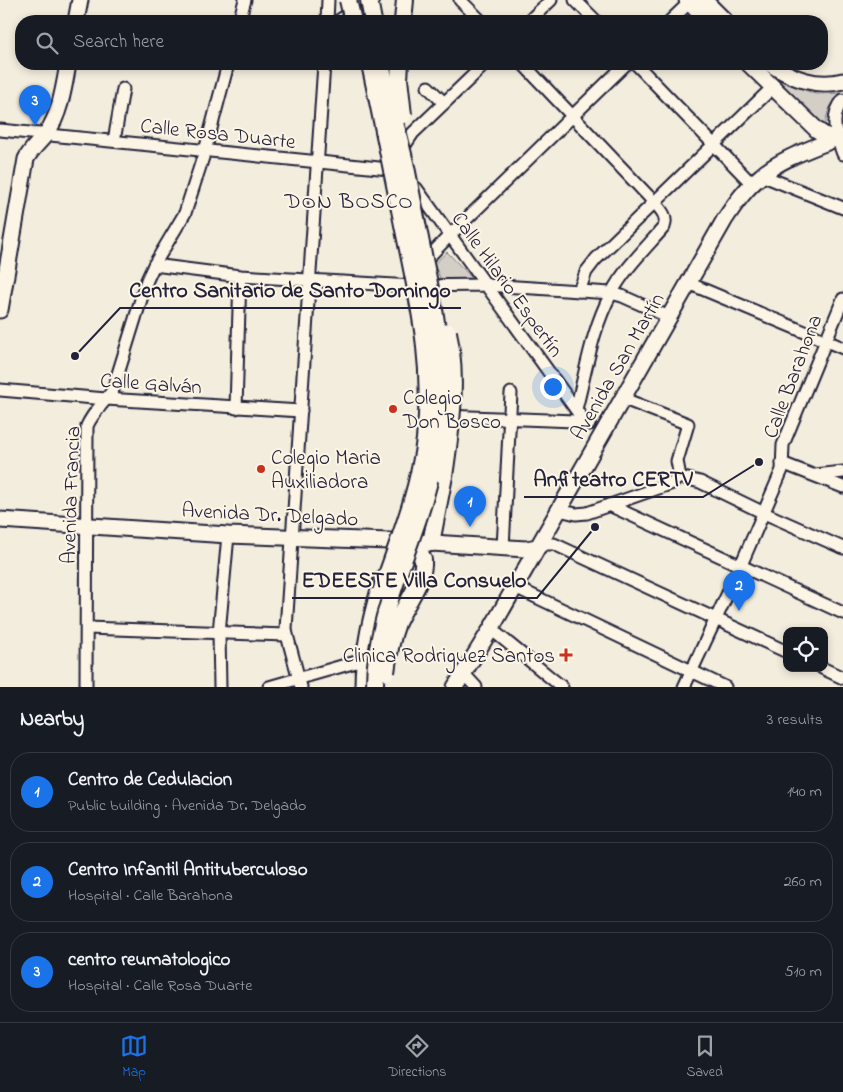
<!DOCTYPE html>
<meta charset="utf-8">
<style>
body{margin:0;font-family:"Indie Flower",sans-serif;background:#20242c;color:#f1f3f6}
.controls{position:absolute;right:15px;bottom:15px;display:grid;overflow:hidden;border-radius:10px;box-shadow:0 2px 8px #0003}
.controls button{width:45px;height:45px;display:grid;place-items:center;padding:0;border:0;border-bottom:1px solid #363941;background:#171b24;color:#f1f3f6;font:25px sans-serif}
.you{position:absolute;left:552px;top:386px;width:18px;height:18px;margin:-12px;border:4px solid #fff;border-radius:50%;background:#1a73e8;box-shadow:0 0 0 8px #1a73e833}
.badge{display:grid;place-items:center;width:32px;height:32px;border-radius:50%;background:#1a73e8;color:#fff;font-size:16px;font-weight:700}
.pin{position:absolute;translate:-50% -41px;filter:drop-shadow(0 1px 2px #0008)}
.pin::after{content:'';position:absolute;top:26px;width:18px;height:15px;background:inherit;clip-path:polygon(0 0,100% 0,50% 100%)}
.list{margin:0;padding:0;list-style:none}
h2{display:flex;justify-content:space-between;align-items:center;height:65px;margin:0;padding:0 20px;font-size:21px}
h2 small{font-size:16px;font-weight:400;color:#9ea1a6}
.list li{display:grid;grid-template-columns:32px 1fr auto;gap:15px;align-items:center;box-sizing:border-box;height:80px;margin:0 10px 10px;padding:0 10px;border:1px solid #363941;border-radius:20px}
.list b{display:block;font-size:19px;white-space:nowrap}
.list p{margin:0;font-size:16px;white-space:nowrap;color:#9ea1a6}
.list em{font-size:16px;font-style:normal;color:#9ea1a6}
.icon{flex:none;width:28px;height:28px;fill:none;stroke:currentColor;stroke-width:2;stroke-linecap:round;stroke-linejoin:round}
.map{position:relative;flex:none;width:843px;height:687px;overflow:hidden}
.search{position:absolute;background:#171b24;box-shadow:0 2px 8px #0003;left:15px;right:15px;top:15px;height:55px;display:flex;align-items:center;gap:12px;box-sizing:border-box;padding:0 18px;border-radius:20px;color:#9ea1a6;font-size:19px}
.sheet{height:335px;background:#171b24}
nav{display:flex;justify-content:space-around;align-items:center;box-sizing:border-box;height:70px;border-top:1px solid #363941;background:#171b24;font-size:14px;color:#9ea1a6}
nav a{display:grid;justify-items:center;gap:2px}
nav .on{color:#1a73e8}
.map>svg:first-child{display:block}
.green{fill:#d4cfc6;stroke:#7b7880}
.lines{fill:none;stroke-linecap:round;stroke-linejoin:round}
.minor-casing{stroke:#22223b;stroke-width:15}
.major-casing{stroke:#22223b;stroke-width:19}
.highway-casing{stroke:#22223b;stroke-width:20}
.minor{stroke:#fcf5e5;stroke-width:11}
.major{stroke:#fcf5e5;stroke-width:15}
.highway{stroke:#fcf5e5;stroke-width:16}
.highway-bridge-casing{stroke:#22223b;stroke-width:20;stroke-linecap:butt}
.highway-bridge{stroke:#fcf5e5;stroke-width:16}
.poi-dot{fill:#c8321e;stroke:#fcf5e5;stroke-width:2}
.labels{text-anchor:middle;stroke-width:4;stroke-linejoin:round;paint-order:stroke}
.street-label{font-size:21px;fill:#22223b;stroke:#fcf5e5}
.poi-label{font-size:21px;fill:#22223b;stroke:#fcf5e5;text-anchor:start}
.neighbourhood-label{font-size:22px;letter-spacing:1px;fill:#22223b;stroke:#fcf5e5}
.leader{fill:none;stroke:#22223b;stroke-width:2}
.callout-dot{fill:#22223b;stroke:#fcf5e5;stroke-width:2}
.callout-label{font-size:22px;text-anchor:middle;font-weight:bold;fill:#22223b;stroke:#fcf5e5;stroke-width:4;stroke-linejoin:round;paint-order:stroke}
</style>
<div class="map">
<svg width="843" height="687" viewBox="0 0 843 687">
<rect width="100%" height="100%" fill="#f3edde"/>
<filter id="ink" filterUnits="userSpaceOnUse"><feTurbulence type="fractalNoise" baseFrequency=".02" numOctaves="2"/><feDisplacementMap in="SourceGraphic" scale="10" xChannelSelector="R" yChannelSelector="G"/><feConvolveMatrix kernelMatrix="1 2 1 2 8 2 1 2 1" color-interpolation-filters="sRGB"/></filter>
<g filter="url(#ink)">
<g class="green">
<path d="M749 64H763L779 80 815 94 842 93C829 105 826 112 825 131Z"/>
<polygon points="447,252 473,279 470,285 441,280 434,264"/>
</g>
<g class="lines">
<g class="minor-casing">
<g id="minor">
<polyline points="460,0 481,21"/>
<polyline points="575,0 596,21"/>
<polyline points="239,21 245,0"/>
<polyline points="327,21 328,0"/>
<polyline points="338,21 355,10"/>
<polyline points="529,21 551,0"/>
<polyline points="670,21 692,0"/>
<path d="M523 64 654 202C661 210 668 216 664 227 646 248 624 269 611 294 592 329 586 371 576 409"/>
<polyline points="636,64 752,184"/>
<polyline points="428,87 444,103"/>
<path d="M843 100C829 117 836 136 843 154"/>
<polyline points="0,130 389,169 413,133 485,64"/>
<polyline points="114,141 123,89"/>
<polyline points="761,175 843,208"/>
<polyline points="408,185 416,188 582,418 589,424"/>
<polyline points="154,265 240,276 412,286 486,285 611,293 622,296 669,317"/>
<polyline points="421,265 449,236 626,64"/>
<polyline points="688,283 843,348"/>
<polyline points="579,291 586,272 596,259 772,88"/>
<polyline points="0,390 106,399 301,411"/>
<polyline points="624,399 688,424 677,461 680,477"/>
<polyline points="236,408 240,276"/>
<polyline points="445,416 575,421 589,424"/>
<polyline points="782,463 843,487"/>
<polyline points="815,475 843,472"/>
<polyline points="680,477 700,482 764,513 843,548"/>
<polyline points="609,505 843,613"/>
<polyline points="559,510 576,514 587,513 670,484 680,477"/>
<polyline points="538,547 547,544 554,544 787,652"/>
<polyline points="503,548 511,393"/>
<polyline points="515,587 725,687"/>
<polyline points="87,628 287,635"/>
<polyline points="491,629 562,687"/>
<polyline points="822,668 843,678"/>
<polyline points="464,674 476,687"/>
<path d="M86 687 87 426C93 412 104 403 113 390L147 280 154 265 185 213 205 151 228 64"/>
<polyline points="220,687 219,633 228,535"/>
<polyline points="269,687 363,660"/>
<polyline points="301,687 287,635 286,629 324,64"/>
<polyline points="684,687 741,565 782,470 783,445 843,299"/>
</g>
</g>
<g class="major-casing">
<g id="major">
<polyline points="687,0 707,21"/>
<polyline points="704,0 725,21"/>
<polyline points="76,21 80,0"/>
<polyline points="749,64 817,130 826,136 837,138"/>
<path d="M770 64C792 78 816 88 843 81"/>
<path d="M0 310 26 159C31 149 39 143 46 134 60 115 64 87 68 64"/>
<polyline points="0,520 228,535 416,542 526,549 538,547"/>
<path d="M363 687C363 648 371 617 382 579"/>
<path d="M455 687 491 629 725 219C735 204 745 189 760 177 781 158 811 149 837 138L843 137"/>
</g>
</g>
<g class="highway-casing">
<g id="highway">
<polyline points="369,0 373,21"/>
<polyline points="403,21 405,0"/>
<polyline points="416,542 423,560"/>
<polyline points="431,543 444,476"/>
</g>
</g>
<use href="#minor" class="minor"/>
<use href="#major" class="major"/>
<use href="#highway" class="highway"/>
<g class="highway-bridge-casing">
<g id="highway-bridge">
<polyline points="348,0 353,21"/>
<path d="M370 64C382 119 393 175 404 230 419 303 434 364 425 439 419 492 398 542 381 592"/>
<polyline points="400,64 399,79 403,115"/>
<path d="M444 476C451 429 458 379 448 332"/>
<path d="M386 672C388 656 391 639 397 623 405 604 425 580 423 560"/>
<path d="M375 687C374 602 427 527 436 443 439 417 441 390 440 364 439 329 431 293 424 259 418 228 412 197 406 167 398 132 388 98 381 64"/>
</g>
</g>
<use href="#highway-bridge" class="highway-bridge"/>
</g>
</g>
<g class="poi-dot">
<circle cx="393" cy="409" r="5"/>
<circle cx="261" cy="469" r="5"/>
<path d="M563.5 647.5h5v5h5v5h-5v5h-5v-5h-5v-5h5z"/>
</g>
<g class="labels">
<g class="street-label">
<text transform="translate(218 133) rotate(6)" y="7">Calle Rosa Duarte</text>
<text transform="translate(508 284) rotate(54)" y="7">Calle Hilario Espertín</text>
<text transform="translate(617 366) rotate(-60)" y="7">Avenida San Martín</text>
<text transform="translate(792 376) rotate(-69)" y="7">Calle Barahona</text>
<text transform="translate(151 383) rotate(4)" y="7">Calle Galván</text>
<text transform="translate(70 495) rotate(-88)" y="7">Avenida Francia</text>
<text transform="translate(270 514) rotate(3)" y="7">Avenida Dr. Delgado</text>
</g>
<g class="poi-label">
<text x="403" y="404">Colegio<tspan x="403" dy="24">Don Bosco</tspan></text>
<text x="271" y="464">Colegio Maria<tspan x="271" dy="24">Auxiliadora</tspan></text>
<text x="555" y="662" text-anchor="end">Clinica Rodriguez Santos</text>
</g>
<g class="neighbourhood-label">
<text x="349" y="208">DON BOSCO</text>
</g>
</g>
<path class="leader" d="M75 356L120 308H461M759 462L703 497H524M595 527L537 598H292"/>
<g class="callout-dot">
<circle cx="75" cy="356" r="5"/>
<circle cx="759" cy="462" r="5"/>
<circle cx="595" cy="527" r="5"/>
</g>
<g class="callout-label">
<text x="290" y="297">Centro Sanitario de Santo Domingo</text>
<text x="613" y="486">Anfiteatro CERTV</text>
<text x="414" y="587">EDEESTE Villa Consuelo</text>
</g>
</svg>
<div class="controls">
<button><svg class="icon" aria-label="locate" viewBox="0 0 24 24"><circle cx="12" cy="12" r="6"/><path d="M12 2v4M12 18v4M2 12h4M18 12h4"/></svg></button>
</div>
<div class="you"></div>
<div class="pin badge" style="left:470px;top:527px">1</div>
<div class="pin badge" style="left:739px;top:611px">2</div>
<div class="pin badge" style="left:35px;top:126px">3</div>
<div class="search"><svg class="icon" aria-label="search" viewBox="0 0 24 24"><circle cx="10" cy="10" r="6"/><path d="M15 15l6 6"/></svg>Search here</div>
</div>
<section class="sheet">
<h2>Nearby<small>3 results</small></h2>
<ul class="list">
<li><span class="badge">1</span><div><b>Centro de Cedulacion</b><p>Public building · Avenida Dr. Delgado</p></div><em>140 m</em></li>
<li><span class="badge">2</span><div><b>Centro Infantil Antituberculoso</b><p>Hospital · Calle Barahona</p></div><em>260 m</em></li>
<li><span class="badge">3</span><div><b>centro reumatologico</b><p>Hospital · Calle Rosa Duarte</p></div><em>510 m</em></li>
</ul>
</section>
<nav>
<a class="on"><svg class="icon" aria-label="map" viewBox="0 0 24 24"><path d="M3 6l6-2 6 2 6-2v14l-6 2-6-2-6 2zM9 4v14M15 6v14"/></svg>Map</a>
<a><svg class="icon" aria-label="directions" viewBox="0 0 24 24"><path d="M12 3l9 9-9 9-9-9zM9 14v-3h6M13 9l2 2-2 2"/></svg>Directions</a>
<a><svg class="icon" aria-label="saved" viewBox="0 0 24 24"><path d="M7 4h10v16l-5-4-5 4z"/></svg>Saved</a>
</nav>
